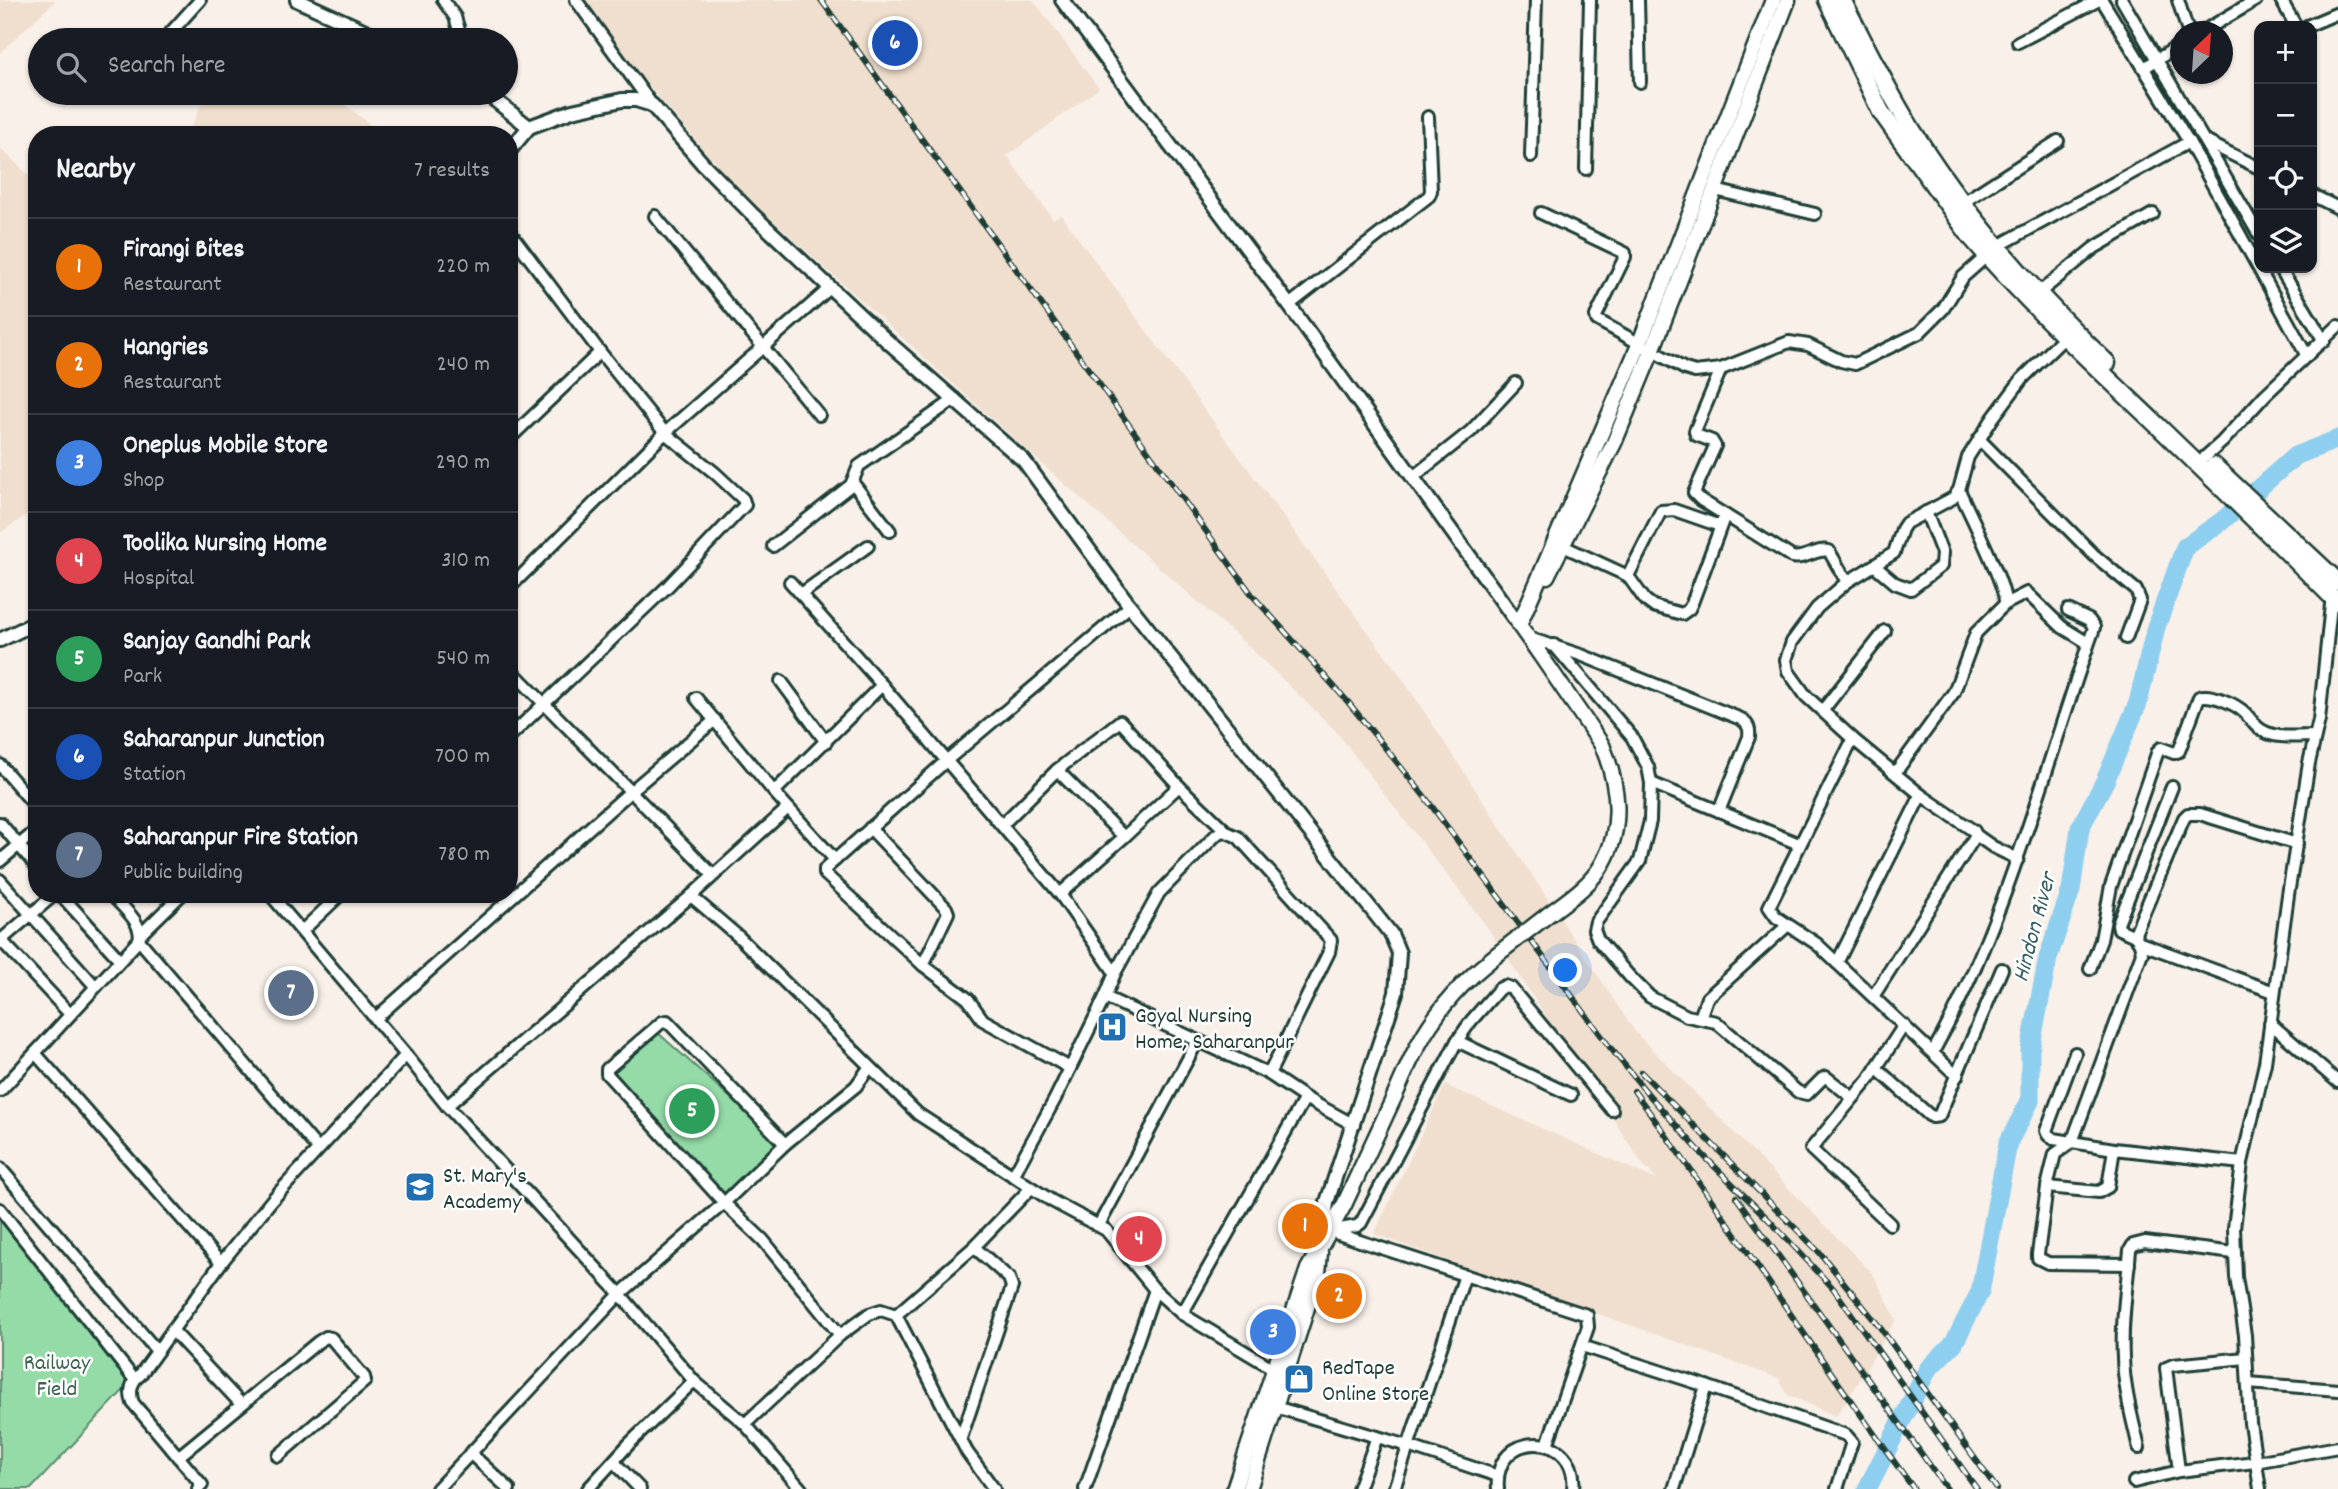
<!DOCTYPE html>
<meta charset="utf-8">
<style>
body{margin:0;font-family:Dekko,sans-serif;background:#242831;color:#f1f3f6}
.controls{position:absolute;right:21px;top:21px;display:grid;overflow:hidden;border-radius:14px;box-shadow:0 2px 5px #0004}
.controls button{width:63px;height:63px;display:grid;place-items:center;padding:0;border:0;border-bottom:2px solid #363941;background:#171b24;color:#f1f3f6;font:35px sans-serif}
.compass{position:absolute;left:2170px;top:21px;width:63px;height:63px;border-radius:50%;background:#171b24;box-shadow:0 2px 5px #0004;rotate:25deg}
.you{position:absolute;left:1566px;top:971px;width:24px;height:24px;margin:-18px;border:5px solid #fff;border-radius:50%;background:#1a73e8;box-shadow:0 0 0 10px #1a73e833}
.badge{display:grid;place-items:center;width:46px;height:46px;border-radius:50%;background:#1f6fb2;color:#fff;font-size:23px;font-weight:700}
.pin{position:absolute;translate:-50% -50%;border:4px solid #fff;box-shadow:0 2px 7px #0006}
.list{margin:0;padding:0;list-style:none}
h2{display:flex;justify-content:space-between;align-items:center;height:91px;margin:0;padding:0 28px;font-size:30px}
h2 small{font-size:23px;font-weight:400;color:#9ea1a6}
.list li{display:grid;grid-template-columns:46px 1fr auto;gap:21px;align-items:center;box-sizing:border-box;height:98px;padding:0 28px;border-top:2px solid #363941}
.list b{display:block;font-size:26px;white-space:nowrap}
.list p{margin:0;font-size:23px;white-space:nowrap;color:#9ea1a6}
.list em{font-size:23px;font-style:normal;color:#9ea1a6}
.icon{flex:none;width:38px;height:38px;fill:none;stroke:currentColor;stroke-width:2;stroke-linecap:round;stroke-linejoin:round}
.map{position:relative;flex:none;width:2338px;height:1489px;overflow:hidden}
.search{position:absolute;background:#171b24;box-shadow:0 2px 5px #0004;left:28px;top:28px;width:490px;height:77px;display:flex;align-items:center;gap:18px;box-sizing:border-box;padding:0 24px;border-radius:38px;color:#9ea1a6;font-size:26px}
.panel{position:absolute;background:#171b24;box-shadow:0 2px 5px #0004;left:28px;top:126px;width:490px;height:777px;border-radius:28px}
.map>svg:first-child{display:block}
.built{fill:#f0dfce}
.green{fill:#95dba8;stroke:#5a8c6e;stroke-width:2}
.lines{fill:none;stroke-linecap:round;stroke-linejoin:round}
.river{stroke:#8eceef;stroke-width:19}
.minor-casing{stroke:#1f3d34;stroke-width:16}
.tertiary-casing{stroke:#1f3d34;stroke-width:18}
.secondary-casing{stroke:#1f3d34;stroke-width:19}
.primary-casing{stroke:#1f3d34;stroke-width:21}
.minor{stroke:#fff;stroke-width:10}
.tertiary{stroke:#fff;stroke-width:12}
.secondary{stroke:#fff;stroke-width:14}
.primary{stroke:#fff;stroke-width:16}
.rail-casing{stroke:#1f3d34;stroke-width:6}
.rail{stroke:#fff;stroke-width:3.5;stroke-dasharray:10;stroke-linecap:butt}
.secondary-bridge-casing{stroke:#1f3d34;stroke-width:19;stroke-linecap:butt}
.secondary-bridge{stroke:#fff;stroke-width:14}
.labels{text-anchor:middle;stroke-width:5;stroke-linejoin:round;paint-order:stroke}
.poi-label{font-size:23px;fill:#1f3d34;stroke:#fff;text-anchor:start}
.park-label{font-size:23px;fill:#3c6451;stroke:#fff}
.water-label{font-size:24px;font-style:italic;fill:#3b6163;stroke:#fff}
</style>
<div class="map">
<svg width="2338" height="1489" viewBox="0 0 2338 1489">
<rect width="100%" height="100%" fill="#f8f0e9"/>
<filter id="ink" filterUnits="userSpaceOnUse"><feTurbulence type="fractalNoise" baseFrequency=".0143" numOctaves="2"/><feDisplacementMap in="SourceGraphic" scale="14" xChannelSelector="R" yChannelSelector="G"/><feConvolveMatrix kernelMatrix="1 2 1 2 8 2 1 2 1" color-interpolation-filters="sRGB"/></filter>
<g filter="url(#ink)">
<g class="built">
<polygon points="0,0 56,0 0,53"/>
<polygon points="585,0 1033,0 1099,88 1007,156 1053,219 1061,215 1402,678 1635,1032 1873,1274 1896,1319 1856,1386 1836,1416 1788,1395 1778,1378 1374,1234 1445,1085 1657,1180 1641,1162 1488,928 1335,730 1249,647 1023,447 739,190 635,70"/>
<polygon points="207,93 331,93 378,131 370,135 187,135"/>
<polygon points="0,148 37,183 37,508 0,533"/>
</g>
<g class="green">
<polygon points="656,1031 784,1146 723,1210 609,1075"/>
<polygon points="0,1209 134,1379 31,1489 0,1489"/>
</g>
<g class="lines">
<polyline class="river" points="1867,1489 1928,1369 1954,1343 1980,1292 2008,1143 2030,1101 2030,1050 2048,958 2071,890 2080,828 2105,781 2138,703 2156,627 2185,547 2222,521 2295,456 2338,439"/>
<g class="minor-casing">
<g id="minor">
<polyline points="443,0 455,17 462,40"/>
<polyline points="576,0 652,105"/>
<polyline points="1638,0 1640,82"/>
<polyline points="2102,0 2189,142 2307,356"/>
<polyline points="2122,0 2259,235"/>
<polyline points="2178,0 2188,32"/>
<polyline points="2281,0 2296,26"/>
<polyline points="2307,26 2338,13"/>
<polyline points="2202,32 2256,0"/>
<polyline points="164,40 200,0"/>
<polyline points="2018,42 2099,0"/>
<polyline points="2144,68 2180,45"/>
<polyline points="2207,142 2259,168"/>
<polyline points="1531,156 1536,0"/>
<polyline points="1586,169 1590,0"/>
<polyline points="1715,190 1815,214"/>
<polyline points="2312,195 2338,208"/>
<polyline points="1962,203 2058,141"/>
<polyline points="1541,213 1625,253 1625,257 1596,316 1597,320 1685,369 1695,372 1721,369 1789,342 1808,345 1841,361 1855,364 1919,333 1943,309 1963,277 1998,246 2189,142"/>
<polyline points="655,216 819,415"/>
<polyline points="509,231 600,352 665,433 715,473 743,499 745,505 669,585 509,737"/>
<polyline points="2280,268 2324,341"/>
<polyline points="2040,292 2094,248 2153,214"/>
<polyline points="1289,305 1429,196 1431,191 1428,117"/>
<path d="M1721 369 1695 431 1696 435 1712 441 1715 446 1694 493 1701 500 1792 557C1805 560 1816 548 1829 551L1847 582"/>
<polyline points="509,439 600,352"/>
<polyline points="1979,439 2094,555 2136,590 2140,600 2126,638"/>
<polyline points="2205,457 2222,442 2265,395 2338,326"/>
<polyline points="1413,477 1471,431 1516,383"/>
<polyline points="853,483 890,531"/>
<polyline points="773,546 851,485 859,466 955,399"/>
<polyline points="1563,546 1628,576 1645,600 1653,606 1682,614 1689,609 1692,603 1725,515"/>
<polyline points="1875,566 1895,583 1911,589 1941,566 1942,553 1926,512"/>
<polyline points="1628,576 1661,511 1674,510 1720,526"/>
<polyline points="790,582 882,685 1060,894 1115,973"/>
<polyline points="509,588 665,433 830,288"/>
<polyline points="801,594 868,546"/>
<polyline points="2005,604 2027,593 2062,627 2088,643"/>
<path d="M1529 638 1581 655 1741 719C1748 724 1750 728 1749 737L1719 811"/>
<polyline points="1554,645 1632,737 1648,767 1651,783 1650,821 1640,861 1596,922 1594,930 1598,940 1630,977 1650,997 1687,1016 1716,1022 1798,1092 1807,1094 1822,1079 1826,1077 1853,1098"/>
<polyline points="509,668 713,875"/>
<polyline points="781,681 826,742"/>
<polyline points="696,698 774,792 835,860"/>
<polyline points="1823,710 1885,631"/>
<polyline points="1853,739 1769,907 1776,917 1817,944 1957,1076"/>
<polyline points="0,765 37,808"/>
<polyline points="1057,770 1120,721 1179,786 1226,831"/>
<path d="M1895 773 1954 692 1976 633 2005 604C2007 586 1968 511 1959 490"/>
<polyline points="1651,783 1799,844"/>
<polyline points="774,792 882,685"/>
<polyline points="0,823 37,867"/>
<polyline points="1002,825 1057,770 1124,837 1060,894"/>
<polyline points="870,828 946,908 948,913 923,965 825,874 825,869 835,860 946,761 1130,606"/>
<polyline points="1976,835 1993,847 2018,859"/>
<polyline points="1124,837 1179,786"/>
<polyline points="0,861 37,830"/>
<polyline points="0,880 95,986"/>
<polyline points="60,894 119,959"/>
<polyline points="691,896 788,808"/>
<polyline points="302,931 341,894"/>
<polyline points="141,934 182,894"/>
<polyline points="2135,936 2119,929 2118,924 2172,787"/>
<polyline points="0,939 69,1013"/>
<polyline points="139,940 318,1149"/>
<polyline points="0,941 55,894"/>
<polyline points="2140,943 2274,992"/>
<polyline points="1837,963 1921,795"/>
<polyline points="923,965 968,999 983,1020 1070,1068"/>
<path d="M2090 969 2101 940 2111 886 2158 751 2161 748 2174 753 2179 751 2199 697C2211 693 2236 704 2245 713 2252 720 2255 728 2265 732 2280 739 2299 736 2315 736"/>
<polyline points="1874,995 1976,835 1974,831 1921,795 1853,739 1806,696 1788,671 1786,660 1792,642 1817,608 1847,582 1894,553 1902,529 1906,523 1953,498 1959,490 1968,457 1993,418 2022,379 2064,338"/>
<polyline points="1105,997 1269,1074"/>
<polyline points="376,1018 631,791 715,720"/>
<polyline points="1700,1018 1707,998 1788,925"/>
<polyline points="2270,1023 2338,1082"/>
<polyline points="1457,1041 1571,1095"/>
<path d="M1933 1052C2007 921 2043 772 2093 631L2094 627 2089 620 2068 610"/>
<polyline points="35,1053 221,1263"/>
<polyline points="2075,1053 2046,1131 2048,1135 2054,1139 2114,1149 2242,1163"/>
<polyline points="406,1055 447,1106 620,1294 694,1381 745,1424 840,1335 869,1314 881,1310 896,1315 967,1452 994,1489"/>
<polyline points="1876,1068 1929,1115 1933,1117 1939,1116 2002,969"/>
<path d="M0 1091 139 940C144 923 121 906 111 894"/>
<polyline points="447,1106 691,896 739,937 918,1114 1052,1201 1106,1230 1155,1290 1085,1489"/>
<polyline points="785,1144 667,1021 662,1022 607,1069 607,1074 724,1203 763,1240 840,1335"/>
<polyline points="0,1168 157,1351"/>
<polyline points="1013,1176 1055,1099 1105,997 1115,973 1159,893 1217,834 1224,831 1238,837 1331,940 1329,952 1269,1074 1305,1098 1354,1125"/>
<polyline points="2047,1187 2099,1192 2108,1187 2114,1149"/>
<polyline points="0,1209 134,1379"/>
<polyline points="1890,1224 1811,1149 1869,1079 1904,1025"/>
<polyline points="1099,1225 1197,1042"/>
<polyline points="1329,1231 1357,1226 1361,1223 1457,1041 1471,1021 1499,989 1505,986 1511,988 1612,1110"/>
<polyline points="1332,1232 1587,1315 1588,1327 1547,1445"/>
<polyline points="2129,1264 2048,1263 2038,1258 2038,1254 2047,1187 2055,1154 2072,1142 2142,953 2140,943 2135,936 2136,931 2184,818 2188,814 2200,814 2297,844"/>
<polyline points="1155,1290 1182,1314 1305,1098"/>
<polyline points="1182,1314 1279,1372"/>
<polyline points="896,1315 974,1247 1031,1188"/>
<polyline points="172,1330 241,1404"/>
<polyline points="1582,1346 1706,1386 1846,1435 1852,1442 1837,1489"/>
<polyline points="2248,1383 2338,1390"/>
<polyline points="1275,1407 1408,1446 1498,1476"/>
<polyline points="745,1424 801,1489"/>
<polyline points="961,1438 1012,1287 1009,1278 974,1247"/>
<path d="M2139 1448C2132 1418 2124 1389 2123 1358 2121 1322 2127 1286 2130 1250L2133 1245 2145 1242 2234 1253"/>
<polyline points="470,1453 509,1489"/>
<polyline points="178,1457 318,1342 326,1337 331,1338 364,1377 365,1381 278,1456"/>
<polyline points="614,1462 640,1489"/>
<polyline points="2179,1471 2166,1368 2173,1365 2246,1358"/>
<polyline points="2134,1482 2179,1471 2255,1462 2338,1447"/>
<path d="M198 1489 202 1485 133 1403C129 1393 131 1381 140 1375L221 1263 272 1200 406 1055 270 894"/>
<polyline points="437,1489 620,1294 724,1203 785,1144 856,1086 869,1068"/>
<polyline points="588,1489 629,1444 694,1381"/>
<polyline points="1358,1489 1377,1437"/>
<polyline points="1394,1489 1465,1275"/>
<path d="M1498 1489C1492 1428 1580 1430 1573 1489"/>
<polyline points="1674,1489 1706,1386"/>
<polyline points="2260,1489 2250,1423 2245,1335 2236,1277 2234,1228 2242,1163 2265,1063 2288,895 2309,763 2319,720 2332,595"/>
</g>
</g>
<g class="tertiary-casing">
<g id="tertiary">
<polyline points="297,0 385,40"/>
<polyline points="1062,0 1289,305 1519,625"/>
<polyline points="486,93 529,127"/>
<polyline points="509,151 529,127 572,111 622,100 636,100 652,105 703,164 751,213 886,340 1024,461 1130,606 1391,934 1399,953 1396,993 1327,1202 1326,1212 1329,1231"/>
<polyline points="0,640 37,622"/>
</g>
</g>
<g class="secondary-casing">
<g id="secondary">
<polyline points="1547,576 1614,443 1652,351 1788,0"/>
<polyline points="1539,653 1519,625 1639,345 1773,0"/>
<polyline points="1234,1489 1308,1269 1344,1205"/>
<polyline points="1249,1489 1318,1273 1320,1253"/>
</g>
</g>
<g class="primary-casing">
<g id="primary">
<path d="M1827 0 1881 112 1971 237C2029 305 2094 365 2159 427 2219 485 2279 543 2338 603"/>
<path d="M1842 0C1866 45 1888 93 1916 136 1968 218 2037 296 2107 363"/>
<polyline points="2214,466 2338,582"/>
</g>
</g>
<use href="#minor" class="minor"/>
<use href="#tertiary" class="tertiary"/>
<use href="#secondary" class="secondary"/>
<use href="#primary" class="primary"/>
<g class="rail-casing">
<g id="rail">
<polyline points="821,0 1253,596 1348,702 1425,797 1609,1046 1648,1094 1703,1155 1769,1220 1833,1288 1977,1489"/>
<polyline points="1641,1072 1820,1253 1879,1326 1997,1489"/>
<path d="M1634 1091C1730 1222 1818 1358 1914 1489"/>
<polyline points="1736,1197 1947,1489"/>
</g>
</g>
<use href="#rail" class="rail"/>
<g class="secondary-bridge-casing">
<path id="secondary-bridge" d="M1344 1205C1361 1168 1378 1131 1396 1093 1407 1068 1418 1041 1435 1018 1464 975 1509 946 1549 914 1568 900 1591 885 1603 863 1624 826 1618 783 1602 745L1539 653"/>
</g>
<use href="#secondary-bridge" class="secondary-bridge"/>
</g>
</g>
<defs>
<g id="hospital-square" transform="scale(1.575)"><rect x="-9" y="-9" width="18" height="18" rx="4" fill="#1f6fb2" stroke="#fff"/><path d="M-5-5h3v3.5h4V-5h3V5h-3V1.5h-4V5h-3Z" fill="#fff"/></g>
<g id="school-square" transform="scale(1.575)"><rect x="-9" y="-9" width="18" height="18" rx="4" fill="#1f6fb2" stroke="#fff"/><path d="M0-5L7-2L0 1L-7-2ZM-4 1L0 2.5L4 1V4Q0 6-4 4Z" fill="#fff"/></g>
<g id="shop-square" transform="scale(1.575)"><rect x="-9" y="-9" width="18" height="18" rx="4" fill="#1f6fb2" stroke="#fff"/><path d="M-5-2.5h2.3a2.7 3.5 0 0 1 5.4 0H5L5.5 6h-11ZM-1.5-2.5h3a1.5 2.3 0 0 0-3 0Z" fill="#fff"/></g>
</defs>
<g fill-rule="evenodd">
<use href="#hospital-square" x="1112" y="1027"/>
<use href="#school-square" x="420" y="1187"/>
<use href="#shop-square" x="1299" y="1379"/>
</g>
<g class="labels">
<g class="poi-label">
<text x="1135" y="1022">Goyal Nursing<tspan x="1135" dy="26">Home, Saharanpur</tspan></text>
<text x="443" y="1182">St. Mary's<tspan x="443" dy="26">Academy</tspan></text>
<text x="1322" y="1374">RedTape<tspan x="1322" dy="26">Online Store</tspan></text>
</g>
<g class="park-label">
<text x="57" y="1369">Railway<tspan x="57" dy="26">Field</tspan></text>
</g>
<g class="water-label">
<text transform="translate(2033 927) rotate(-75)" y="8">Hindon River</text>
</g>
</g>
</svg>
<div class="controls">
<button>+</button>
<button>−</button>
<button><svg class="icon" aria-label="locate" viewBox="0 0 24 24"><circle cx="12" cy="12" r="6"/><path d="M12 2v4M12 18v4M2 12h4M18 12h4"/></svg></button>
<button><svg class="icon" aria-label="layers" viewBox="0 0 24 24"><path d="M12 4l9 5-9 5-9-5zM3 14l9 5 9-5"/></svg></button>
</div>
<svg class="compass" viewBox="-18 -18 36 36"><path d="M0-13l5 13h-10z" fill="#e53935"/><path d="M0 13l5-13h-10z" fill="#9ea1a6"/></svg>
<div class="you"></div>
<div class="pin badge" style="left:1305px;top:1226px;background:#e8710a">1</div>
<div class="pin badge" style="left:1339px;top:1296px;background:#e8710a">2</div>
<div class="pin badge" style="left:1273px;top:1332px;background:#3f7fe0">3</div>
<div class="pin badge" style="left:1139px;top:1239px;background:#e0444e">4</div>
<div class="pin badge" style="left:692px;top:1111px;background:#2e9e5b">5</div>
<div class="pin badge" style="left:895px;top:43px;background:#1a4fb4">6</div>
<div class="pin badge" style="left:291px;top:993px;background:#5c6f8a">7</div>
<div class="search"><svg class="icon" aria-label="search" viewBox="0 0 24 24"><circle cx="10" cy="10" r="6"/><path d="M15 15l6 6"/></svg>Search here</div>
<section class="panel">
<h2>Nearby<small>7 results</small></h2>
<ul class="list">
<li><span class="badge" style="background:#e8710a">1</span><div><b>Firangi Bites</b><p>Restaurant</p></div><em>220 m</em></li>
<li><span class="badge" style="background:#e8710a">2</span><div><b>Hangries</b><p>Restaurant</p></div><em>240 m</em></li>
<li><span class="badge" style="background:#3f7fe0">3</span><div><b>Oneplus Mobile Store</b><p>Shop</p></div><em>290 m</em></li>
<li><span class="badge" style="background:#e0444e">4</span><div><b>Toolika Nursing Home</b><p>Hospital</p></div><em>310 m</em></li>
<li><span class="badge" style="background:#2e9e5b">5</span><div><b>Sanjay Gandhi Park</b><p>Park</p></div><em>540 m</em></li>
<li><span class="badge" style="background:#1a4fb4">6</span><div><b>Saharanpur Junction</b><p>Station</p></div><em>700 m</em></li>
<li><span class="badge" style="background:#5c6f8a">7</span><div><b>Saharanpur Fire Station</b><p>Public building</p></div><em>780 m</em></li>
</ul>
</section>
</div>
